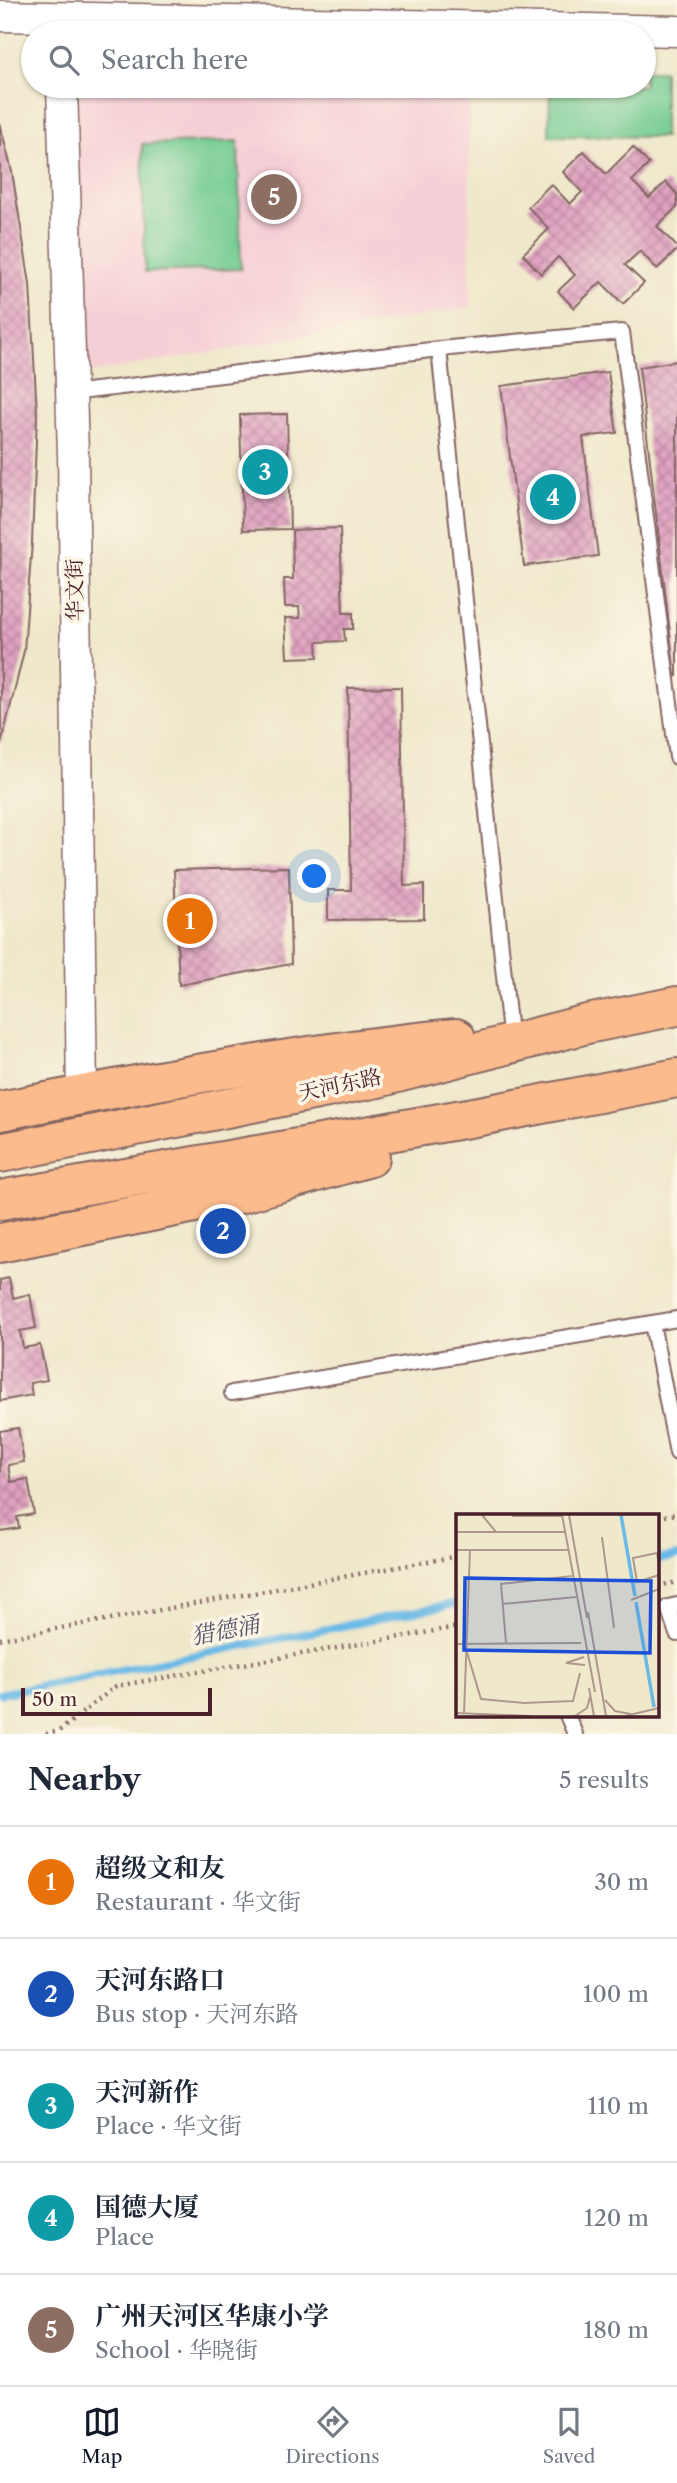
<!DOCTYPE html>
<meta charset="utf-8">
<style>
body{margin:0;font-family:"Libre Caslon Text","Noto Serif SC",serif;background:#f6f6f7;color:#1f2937}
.scale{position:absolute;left:21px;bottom:18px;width:191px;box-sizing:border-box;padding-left:7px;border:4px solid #4a1f2b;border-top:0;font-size:19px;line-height:24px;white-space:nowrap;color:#4a1f2b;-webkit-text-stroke:5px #fcf5e5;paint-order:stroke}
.you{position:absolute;left:315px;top:877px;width:24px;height:24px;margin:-18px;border:5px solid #fff;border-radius:50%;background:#1a73e8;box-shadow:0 0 0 10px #1a73e833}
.badge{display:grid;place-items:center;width:46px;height:46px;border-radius:50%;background:#111827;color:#fff;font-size:23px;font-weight:700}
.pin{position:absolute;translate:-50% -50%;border:4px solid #fff;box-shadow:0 2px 7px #0006}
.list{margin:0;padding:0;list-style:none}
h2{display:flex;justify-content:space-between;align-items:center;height:91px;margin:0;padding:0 28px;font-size:30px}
h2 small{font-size:23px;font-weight:400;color:#747a83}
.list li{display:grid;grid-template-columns:46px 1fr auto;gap:21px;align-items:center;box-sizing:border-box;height:112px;padding:0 28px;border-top:2px solid #e0e1e3}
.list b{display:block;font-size:26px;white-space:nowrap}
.list p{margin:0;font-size:23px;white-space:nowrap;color:#747a83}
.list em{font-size:23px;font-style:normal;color:#747a83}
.icon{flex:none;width:38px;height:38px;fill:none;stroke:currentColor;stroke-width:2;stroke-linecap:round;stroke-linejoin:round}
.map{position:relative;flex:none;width:677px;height:1734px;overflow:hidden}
.search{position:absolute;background:#fff;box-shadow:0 2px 5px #0004;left:21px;right:21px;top:21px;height:77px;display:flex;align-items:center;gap:18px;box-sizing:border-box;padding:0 24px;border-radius:38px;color:#747a83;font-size:26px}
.sheet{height:651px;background:#fff}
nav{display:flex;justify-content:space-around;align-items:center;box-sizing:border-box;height:98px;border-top:2px solid #e0e1e3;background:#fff;font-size:19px;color:#747a83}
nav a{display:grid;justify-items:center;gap:4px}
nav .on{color:#111827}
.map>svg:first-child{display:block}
.built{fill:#f6cfd6}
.green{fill:#72cb91;stroke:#5e755e;stroke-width:2}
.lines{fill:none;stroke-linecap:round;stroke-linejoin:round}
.stream{stroke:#6bbae6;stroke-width:8}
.building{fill:url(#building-cross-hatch)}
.service-casing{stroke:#846563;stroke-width:18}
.minor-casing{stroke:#846563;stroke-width:33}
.trunk-casing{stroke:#846563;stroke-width:42}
.path{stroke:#846563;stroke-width:4.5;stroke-dasharray:2 5;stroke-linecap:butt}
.service{stroke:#fff;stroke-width:14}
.minor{stroke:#fff;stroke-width:30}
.trunk{stroke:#fbbb8c;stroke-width:38}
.labels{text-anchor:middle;stroke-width:7;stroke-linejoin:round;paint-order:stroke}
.street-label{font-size:21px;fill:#4a1f2b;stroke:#fcf5e5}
.water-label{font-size:23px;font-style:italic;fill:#56556c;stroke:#fcf5e5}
.inset-river{fill:none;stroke:#6bbae6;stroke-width:3.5}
.inset-road{fill:none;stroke:#ad988b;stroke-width:2}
.view{fill:#1d4ed8;fill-opacity:0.15;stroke:#1d4ed8;stroke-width:3.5}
.inset-edge{fill:none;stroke:#4a1f2b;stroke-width:3.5}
</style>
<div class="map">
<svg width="677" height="1734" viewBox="0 0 677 1734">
<defs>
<pattern id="building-cross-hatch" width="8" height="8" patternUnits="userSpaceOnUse" patternTransform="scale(1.75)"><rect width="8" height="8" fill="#dfa0c0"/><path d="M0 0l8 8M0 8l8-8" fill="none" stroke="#b7829c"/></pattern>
</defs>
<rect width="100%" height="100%" fill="#fcf5e5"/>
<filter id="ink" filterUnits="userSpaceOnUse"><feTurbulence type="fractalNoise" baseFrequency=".0143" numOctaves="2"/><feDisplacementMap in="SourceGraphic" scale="14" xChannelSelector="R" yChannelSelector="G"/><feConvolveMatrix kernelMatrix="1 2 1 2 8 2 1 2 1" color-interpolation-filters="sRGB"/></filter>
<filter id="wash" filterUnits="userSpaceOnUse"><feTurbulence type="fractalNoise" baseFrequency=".00686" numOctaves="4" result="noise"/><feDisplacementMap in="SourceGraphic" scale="28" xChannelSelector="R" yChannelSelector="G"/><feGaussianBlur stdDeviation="1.57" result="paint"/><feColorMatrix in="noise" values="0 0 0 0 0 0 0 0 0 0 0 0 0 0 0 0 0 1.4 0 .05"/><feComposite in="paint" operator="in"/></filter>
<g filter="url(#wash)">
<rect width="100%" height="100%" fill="#efe8cb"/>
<polygon class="built" points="78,86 469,86 470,308 82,374"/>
<g class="green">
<polygon points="644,71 664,71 664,137 549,136 550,86 644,86"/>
<polygon points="238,141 241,269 145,272 142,144"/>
</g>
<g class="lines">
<g class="stream">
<polyline points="658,1560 677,1556"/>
<polyline points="0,1694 458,1603"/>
</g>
</g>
<g id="blocks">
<g class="building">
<polygon points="0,124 12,172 30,284 37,415 32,542 24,651 1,745"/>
<polygon points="633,147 649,164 632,181 649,198 666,182 677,194 677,207 657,226 677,247 677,250 657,269 640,251 625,265 644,283 623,304 601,282 574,308 558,291 575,275 558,257 541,274 523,254 549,229 528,207 551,184 570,204 582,192 563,172 584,151 606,174"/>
<polygon points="677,361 677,676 675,676 639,367"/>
<polygon points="608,372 617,433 583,437 598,556 524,566 501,386"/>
<polygon points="287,414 290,529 243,530 240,415"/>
<polygon points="340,528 343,613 353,613 353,629 344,629 345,641 317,642 318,657 287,658 285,618 300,618 299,607 285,607 284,579 293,579 292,530"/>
<polygon points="401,687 404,886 424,885 424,919 328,920 328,890 351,890 348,688"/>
<polygon points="289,867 291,964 179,985 174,870"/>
<polygon points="9,1278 13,1298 30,1294 36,1328 20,1331 23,1348 40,1345 47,1380 30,1383 32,1395 0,1401 0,1280"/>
<polygon points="18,1428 24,1462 8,1465 11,1482 28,1479 34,1514 17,1517 19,1528 0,1531 0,1431"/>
</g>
</g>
</g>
<g filter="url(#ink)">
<use href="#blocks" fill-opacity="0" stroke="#846563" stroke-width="2"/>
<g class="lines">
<g class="service-casing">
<g id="service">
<polyline points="439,349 510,1034"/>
<polyline points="71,393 439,349 622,332 677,757"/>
<polyline points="652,1323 677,1453"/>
<polyline points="232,1393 677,1319"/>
<polyline points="677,1605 668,1607 677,1634"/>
<polyline points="567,1715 575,1734"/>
</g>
</g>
<g class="minor-casing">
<g id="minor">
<polyline points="0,16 677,31"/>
<polyline points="62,86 73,454 82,1095"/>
</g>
</g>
<g class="trunk-casing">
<g id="trunk">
<path d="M0 1111C151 1081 303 1053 456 1038"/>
<polyline points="0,1153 378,1078 587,1024 677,1006"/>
<polyline points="0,1200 480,1116 677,1078"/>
<polyline points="0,1243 239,1194 370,1157"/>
</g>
</g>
<g class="path">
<polyline points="658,1517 677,1514"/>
<polyline points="658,1586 677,1582"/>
<polyline points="0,1639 458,1556"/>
<polyline points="46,1734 59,1731 116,1686 458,1627"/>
</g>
<use href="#service" class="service"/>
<use href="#minor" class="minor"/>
<use href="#trunk" class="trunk"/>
</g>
</g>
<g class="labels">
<g class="street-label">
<text transform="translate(75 590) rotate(-91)" y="7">华文街</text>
<text transform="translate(340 1085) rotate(-12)" y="7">天河东路</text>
</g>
<g class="water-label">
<text transform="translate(225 1630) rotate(-11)" y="8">猎德涌</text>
</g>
</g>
<g transform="translate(456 1514)">
<rect width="203" height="203" fill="#efe8cb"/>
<path class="inset-river" d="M165 1 179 82M180 88 198 193"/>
<path class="inset-road" d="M26 1 40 18M106 1 139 178M113 1 131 104M56 2H106M0 18H109M146 23 158 114M0 36H112M203 52 201 39 177 44 181 68 203 61M175 86 203 75M46 90 120 83M132 98 150 202M50 129 45 70 116 62M0 130 125 129M10 135 25 185 68 189 117 187 124 159M128 143 110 149 129 151M133 174 138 202M149 186 159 197 175 200M0 199 75 202M8 200 14 36M119 202 131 194 134 183M169 202 203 194"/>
<path class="view" d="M9 64 195 67 194 139 8 136Z"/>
<rect width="203" height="203" class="inset-edge"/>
</g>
</svg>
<div class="scale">50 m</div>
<div class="you"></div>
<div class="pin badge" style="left:190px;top:921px;background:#e8710a">1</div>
<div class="pin badge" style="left:223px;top:1231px;background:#1a4fb4">2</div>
<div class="pin badge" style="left:265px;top:472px;background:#0f9aa8">3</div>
<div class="pin badge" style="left:553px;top:497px;background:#0f9aa8">4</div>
<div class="pin badge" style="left:274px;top:197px;background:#8d6e63">5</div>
<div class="search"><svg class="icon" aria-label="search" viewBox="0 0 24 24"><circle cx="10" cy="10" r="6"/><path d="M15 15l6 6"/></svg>Search here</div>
</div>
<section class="sheet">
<h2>Nearby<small>5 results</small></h2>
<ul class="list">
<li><span class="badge" style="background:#e8710a">1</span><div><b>超级文和友</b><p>Restaurant · 华文街</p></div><em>30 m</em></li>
<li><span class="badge" style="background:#1a4fb4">2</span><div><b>天河东路口</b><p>Bus stop · 天河东路</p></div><em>100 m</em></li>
<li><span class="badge" style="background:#0f9aa8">3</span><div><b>天河新作</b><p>Place · 华文街</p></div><em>110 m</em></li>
<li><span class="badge" style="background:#0f9aa8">4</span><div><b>国德大厦</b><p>Place</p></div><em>120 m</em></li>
<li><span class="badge" style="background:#8d6e63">5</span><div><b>广州天河区华康小学</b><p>School · 华晓街</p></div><em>180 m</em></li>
</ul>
</section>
<nav>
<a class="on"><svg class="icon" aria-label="map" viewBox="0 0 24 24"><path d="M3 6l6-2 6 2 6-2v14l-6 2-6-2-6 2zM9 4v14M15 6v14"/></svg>Map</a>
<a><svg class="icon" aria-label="directions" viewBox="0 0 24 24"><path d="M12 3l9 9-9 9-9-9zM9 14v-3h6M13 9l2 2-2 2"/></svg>Directions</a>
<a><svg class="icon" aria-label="saved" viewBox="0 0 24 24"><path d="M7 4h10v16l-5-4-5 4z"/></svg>Saved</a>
</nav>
